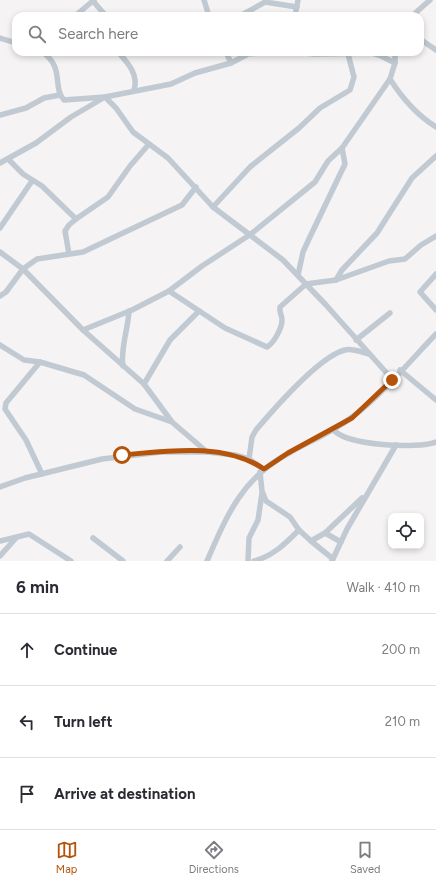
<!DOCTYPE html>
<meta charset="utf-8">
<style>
body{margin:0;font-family:Figtree,sans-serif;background:#f2f2f3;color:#2b2b33}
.controls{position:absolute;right:12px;bottom:12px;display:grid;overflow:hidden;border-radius:8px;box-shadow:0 2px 6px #0003}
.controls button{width:36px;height:36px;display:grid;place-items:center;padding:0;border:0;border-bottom:1px solid #e1e1e2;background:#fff;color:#2b2b33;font:20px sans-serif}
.stop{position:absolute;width:12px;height:12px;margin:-9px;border:3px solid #b45309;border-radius:50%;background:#fff}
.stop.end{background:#b45309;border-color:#fff;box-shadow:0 1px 4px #0008}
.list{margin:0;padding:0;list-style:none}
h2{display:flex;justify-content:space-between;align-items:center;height:52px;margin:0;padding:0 16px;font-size:17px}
h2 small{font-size:13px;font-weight:400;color:#7c7c81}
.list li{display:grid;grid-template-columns:26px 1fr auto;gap:12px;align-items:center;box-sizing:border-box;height:72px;padding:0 16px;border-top:1px solid #e1e1e2}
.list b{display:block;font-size:15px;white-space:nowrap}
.list em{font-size:13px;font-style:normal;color:#7c7c81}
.icon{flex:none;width:22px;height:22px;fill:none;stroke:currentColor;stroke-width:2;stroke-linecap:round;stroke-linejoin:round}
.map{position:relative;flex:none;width:436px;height:561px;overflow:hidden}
.search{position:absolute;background:#fff;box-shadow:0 2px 6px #0003;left:12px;right:12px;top:12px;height:44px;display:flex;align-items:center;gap:10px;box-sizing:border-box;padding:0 14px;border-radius:12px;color:#7c7c81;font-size:15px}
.sheet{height:268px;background:#fff}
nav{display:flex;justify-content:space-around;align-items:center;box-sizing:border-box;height:56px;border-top:1px solid #e1e1e2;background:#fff;font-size:11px;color:#7c7c81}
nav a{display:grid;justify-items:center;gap:2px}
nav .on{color:#b45309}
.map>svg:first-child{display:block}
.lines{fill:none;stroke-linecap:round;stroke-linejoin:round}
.minor{stroke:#c1cad2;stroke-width:5.5}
.route{stroke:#b45309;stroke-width:5}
</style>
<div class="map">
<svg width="436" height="561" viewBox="0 0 436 561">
<rect width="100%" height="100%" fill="#f5f3f3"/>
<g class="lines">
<g class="minor">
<polyline points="204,0 209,16"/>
<polyline points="93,1 106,16"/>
<polyline points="75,16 94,0"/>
<polyline points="240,16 265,2 297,7"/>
<polyline points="295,16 298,0"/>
<polyline points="412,16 430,0"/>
<polyline points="0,38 16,43"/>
<polyline points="420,39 436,50"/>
<path d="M42 52C65 67 52 87 64 100L105 97 171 84 195 73 231 63 248 54 272 52"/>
<path d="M118 52C128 63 139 75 134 90"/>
<polyline points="226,52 231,63"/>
<polyline points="294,52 315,54 372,53 381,56 395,63"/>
<path d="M390 79C402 98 417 115 436 127"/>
<polyline points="105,97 116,108 133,132 168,158 213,207 283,260 326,305 392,379"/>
<polyline points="0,115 26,108 44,98 60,95"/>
<polyline points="8,159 23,174 42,186 76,219 69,225 65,231 69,254"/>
<polyline points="0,163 36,143 71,117 105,97"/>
<polyline points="213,207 250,167 299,128 320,108 350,90 354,77 348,54"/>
<polyline points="76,219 108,197 130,166 149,144"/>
<polyline points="0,228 32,181"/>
<polyline points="0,252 23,269 83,330 144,384 172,422 207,452"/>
<polyline points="436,274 420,292 436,310"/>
<polyline points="298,275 303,252 308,241 345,164 342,148"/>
<polyline points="336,280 342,270 377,233 412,178 436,156"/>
<path d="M169 291 225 328 267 347C274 343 282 328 282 320 282 315 279 312 280 307L306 284 336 280 389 261 405 259 421 245 436 236"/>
<polyline points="0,296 6,292 23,269 37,259 83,252 182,205 196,187"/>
<polyline points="83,330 132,310 169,291 202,266 251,234 315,182 328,161 342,148 390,79 395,63 395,52"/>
<polyline points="356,340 390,313"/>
<polyline points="0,345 24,360 40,362 84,375 135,409 172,422"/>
<polyline points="40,362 6,403 5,409 26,440 42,474"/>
<path d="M123 366C120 351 128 329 129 311"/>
<polyline points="400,370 436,400"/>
<polyline points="144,384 170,340 199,311"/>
<path d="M333 429C344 446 419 449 436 442"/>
<path d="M249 459 252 437 256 430C273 410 320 356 345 350 352 348 361 352 369 354"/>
<polyline points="260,472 262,491 266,501 290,517 299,530 311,541 333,559"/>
<polyline points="0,487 25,478 102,459 161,452 207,452 235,455 249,459 263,469"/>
<polyline points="325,533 341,542"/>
<polyline points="93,538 123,561"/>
<polyline points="0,541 29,534 71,561"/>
<polyline points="311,541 325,533 362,498"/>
<polyline points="0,556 16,538"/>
<polyline points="167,561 180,547"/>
<path d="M207 561C227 515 242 478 289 453 310 441 333 432 352 417 381 396 411 360 436 334"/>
<polyline points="248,561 249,538 258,520 262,493"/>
<path d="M254 561C273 556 285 544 299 530"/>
<polyline points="332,561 347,529 396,445"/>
</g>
</g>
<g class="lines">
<path class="route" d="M122 455C168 451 224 442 264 469L288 453 352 418 392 380"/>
</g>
</svg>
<div class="controls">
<button><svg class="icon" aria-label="locate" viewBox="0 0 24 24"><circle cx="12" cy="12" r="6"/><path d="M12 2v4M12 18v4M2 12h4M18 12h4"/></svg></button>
</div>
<div class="stop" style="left:122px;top:455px"></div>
<div class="stop end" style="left:392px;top:380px"></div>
<div class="search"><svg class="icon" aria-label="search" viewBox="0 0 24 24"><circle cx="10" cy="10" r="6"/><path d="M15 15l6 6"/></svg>Search here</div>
</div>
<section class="sheet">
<h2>6 min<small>Walk · 410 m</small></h2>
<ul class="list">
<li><svg class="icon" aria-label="ahead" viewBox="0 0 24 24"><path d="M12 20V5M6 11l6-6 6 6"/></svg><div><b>Continue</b></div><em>200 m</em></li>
<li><svg class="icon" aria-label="left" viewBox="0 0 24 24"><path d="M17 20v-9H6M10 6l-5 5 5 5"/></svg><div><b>Turn left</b></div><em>210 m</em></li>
<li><svg class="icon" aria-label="arrive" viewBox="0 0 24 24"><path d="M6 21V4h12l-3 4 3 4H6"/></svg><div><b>Arrive at destination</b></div></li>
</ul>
</section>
<nav>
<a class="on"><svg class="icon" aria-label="map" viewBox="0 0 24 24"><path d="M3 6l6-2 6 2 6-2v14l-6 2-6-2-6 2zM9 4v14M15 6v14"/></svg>Map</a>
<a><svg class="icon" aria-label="directions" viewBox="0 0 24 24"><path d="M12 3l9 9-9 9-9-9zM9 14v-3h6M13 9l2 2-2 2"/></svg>Directions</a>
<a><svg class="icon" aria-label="saved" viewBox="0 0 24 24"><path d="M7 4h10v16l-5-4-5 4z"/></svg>Saved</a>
</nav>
